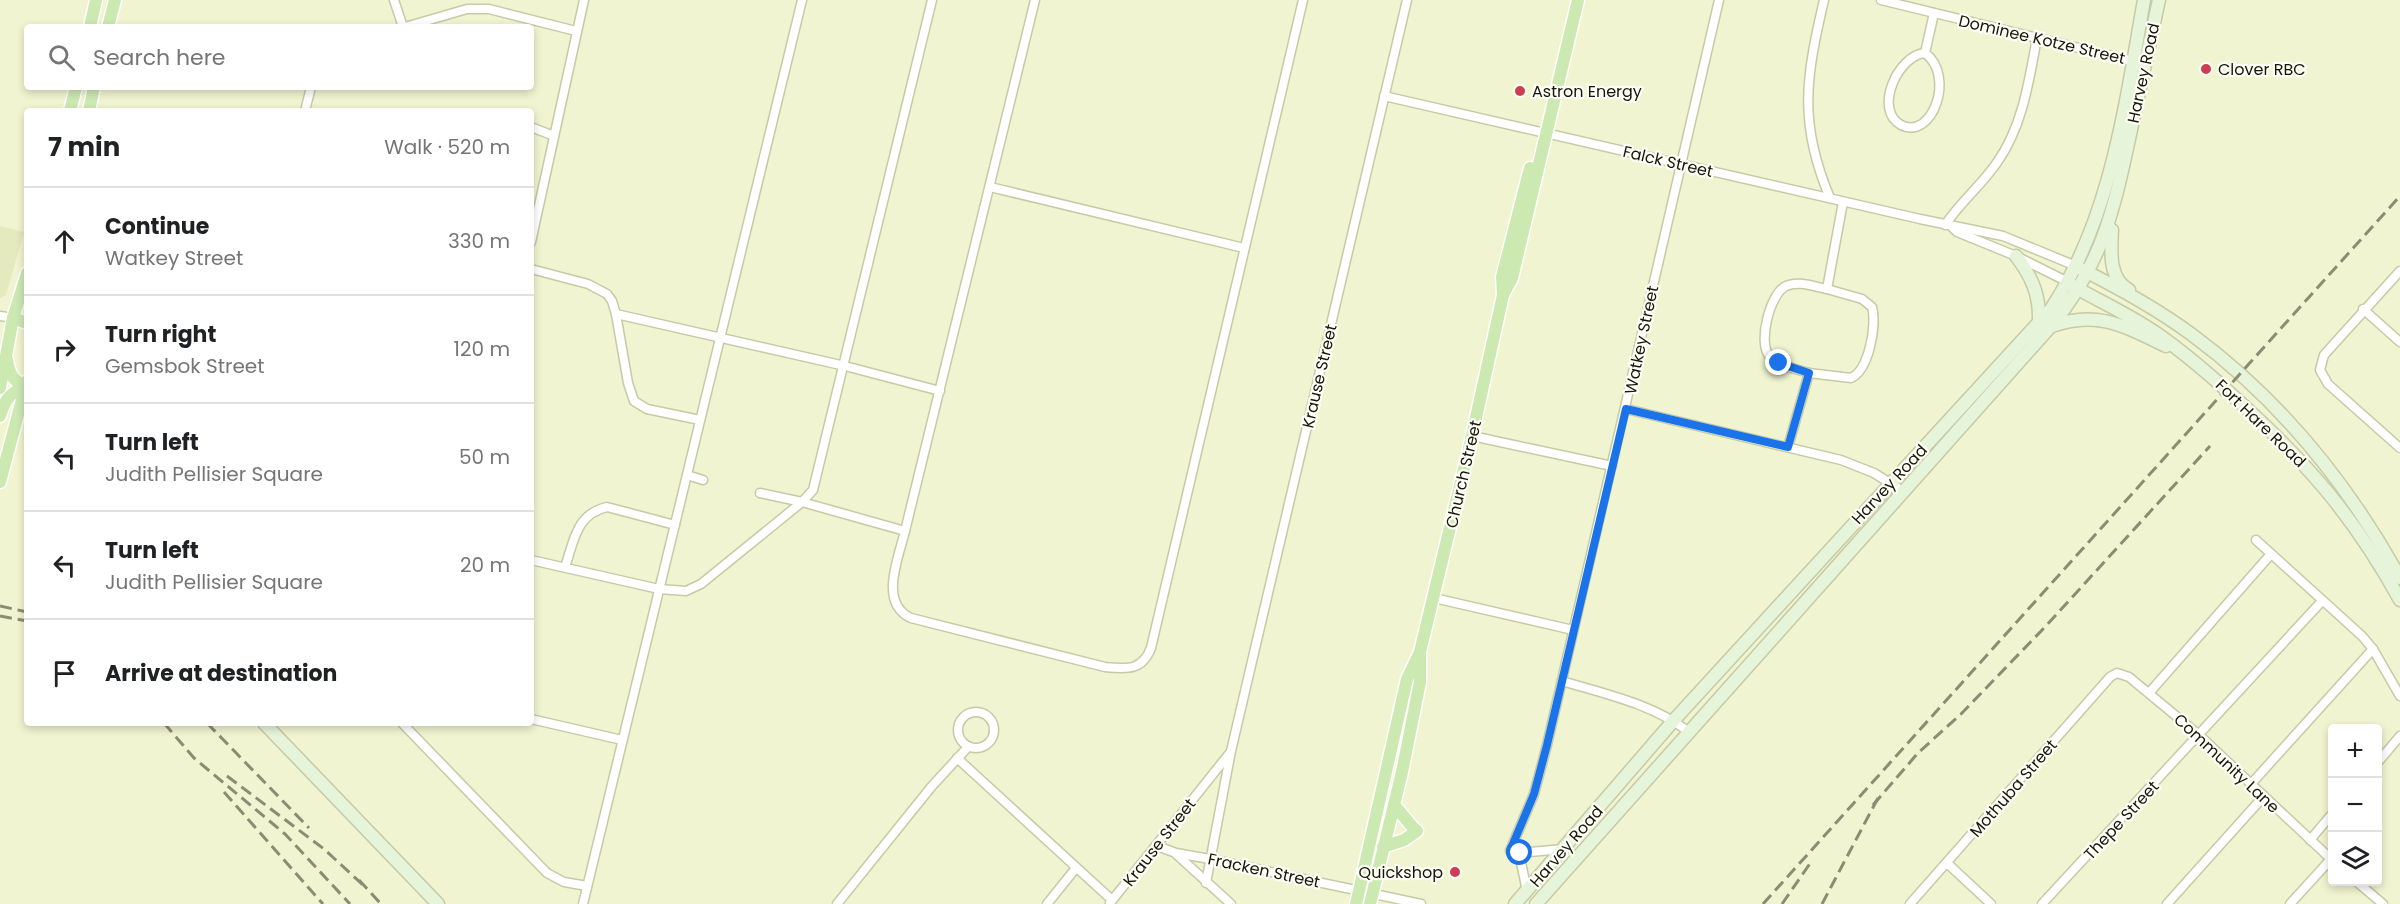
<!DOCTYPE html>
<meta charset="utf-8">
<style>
body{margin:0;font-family:Poppins,sans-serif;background:#f2f2f2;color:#202124}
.controls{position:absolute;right:18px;bottom:18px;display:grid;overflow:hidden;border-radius:6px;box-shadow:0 3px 9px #0003}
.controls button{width:54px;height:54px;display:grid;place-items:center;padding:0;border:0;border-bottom:2px solid #e0e0e0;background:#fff;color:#202124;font:30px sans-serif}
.stop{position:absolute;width:18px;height:18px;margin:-14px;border:4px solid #1a73e8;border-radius:50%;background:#fff}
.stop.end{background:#1a73e8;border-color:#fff;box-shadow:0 2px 6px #0008}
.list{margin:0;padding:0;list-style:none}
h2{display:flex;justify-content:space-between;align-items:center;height:78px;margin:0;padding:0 24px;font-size:26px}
h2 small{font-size:20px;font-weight:400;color:#757577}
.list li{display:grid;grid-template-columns:39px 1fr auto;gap:18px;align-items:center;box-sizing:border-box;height:108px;padding:0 24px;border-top:2px solid #e0e0e0}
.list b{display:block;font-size:22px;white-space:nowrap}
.list p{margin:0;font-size:20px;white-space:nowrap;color:#757577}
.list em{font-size:20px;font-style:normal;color:#757577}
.icon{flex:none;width:33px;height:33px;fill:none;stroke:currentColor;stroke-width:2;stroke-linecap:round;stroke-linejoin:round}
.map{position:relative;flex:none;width:2400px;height:904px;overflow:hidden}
.search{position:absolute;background:#fff;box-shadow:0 3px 9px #0003;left:24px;top:24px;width:510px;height:66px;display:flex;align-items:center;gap:15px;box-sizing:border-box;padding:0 21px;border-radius:6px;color:#757577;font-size:22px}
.panel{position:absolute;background:#fff;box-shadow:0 3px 9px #0003;left:24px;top:108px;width:510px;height:618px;border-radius:6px}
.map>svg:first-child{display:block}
.built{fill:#e5e9be}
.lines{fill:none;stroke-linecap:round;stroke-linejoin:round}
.street-casing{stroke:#c6caa6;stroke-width:11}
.secondary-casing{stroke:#c6caa6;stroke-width:15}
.primary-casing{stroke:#fff;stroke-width:15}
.street{stroke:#fff;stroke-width:8}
.secondary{stroke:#e6f4d9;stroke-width:12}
.primary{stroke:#cde9b2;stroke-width:12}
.rail{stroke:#8a8c73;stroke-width:3;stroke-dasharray:12 6;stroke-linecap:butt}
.route{stroke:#1a73e8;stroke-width:8}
.poi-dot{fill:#ce3e51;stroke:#fefef7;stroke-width:2}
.labels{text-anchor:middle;stroke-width:4.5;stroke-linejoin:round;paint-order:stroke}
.street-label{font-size:16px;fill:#16170a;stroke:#fefef7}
.poi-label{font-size:16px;fill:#16170a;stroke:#fefef7;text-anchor:start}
</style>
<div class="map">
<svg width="2400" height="904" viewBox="0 0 2400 904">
<rect width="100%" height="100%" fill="#f1f4d0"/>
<polygon class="built" points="0,226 24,232 6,295 0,298"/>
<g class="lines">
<g class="street-casing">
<g id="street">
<polyline points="394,0 403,27"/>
<path d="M1035 0 905 531C899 557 878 603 911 618L1105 667C1127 669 1142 671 1151 648L1303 0"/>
<path d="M1824 0C1806 77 1798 123 1830 198"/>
<polyline points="1881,0 2137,62"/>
<polyline points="405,27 467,9 489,9 576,31"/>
<path d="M1925 53C1956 76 1932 141 1901 125 1873 110 1898 55 1925 53Z"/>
<polyline points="1925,53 1934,13"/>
<polyline points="1384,96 1920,219 2003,236 2076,266"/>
<polyline points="305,111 311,87"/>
<polyline points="531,127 554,136"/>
<polyline points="990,187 1244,248"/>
<path d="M1945 225C1961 201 1983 184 1998 161 2023 125 2029 80 2037 38"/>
<polyline points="1951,226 1957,232 2016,256 2068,282"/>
<polyline points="531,242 584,0"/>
<polyline points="531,269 588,284 607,294 612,301 616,314 628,383 634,401 647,409 700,420"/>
<polyline points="2400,271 2324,355 2320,370 2328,384 2400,448"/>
<polyline points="2363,309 2400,342"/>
<polyline points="616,314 845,366 940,391"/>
<polyline points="0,316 13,318"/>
<path d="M1809 373 1851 378C1869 370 1877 325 1872 307L1862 299 1827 289"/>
<polyline points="1626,409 1841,460 1874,473 1904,492"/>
<polyline points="1472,436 1612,466"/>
<path d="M1788 447 1809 373C1797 369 1779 366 1770 357 1757 344 1770 293 1786 286 1798 280 1815 287 1827 289L1843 202"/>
<polyline points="687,475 703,480"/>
<polyline points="760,493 802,502 905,531"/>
<polyline points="2256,540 2362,636 2373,649 2400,696"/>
<polyline points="531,560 659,589 686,591 701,584 802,502 813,490 932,0"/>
<path d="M565 567C574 541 576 514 607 507L675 525"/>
<polyline points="1434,598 1573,630"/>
<path d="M1562 681C1605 694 1653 704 1689 732"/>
<polyline points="2149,693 2271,554"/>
<circle cx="976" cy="730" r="18"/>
<polyline points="531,719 622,740"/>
<polyline points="402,723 547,873 564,882 587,886"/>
<polyline points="957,758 1112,900"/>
<polyline points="2378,762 2400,736"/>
<polyline points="2251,784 2373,649"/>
<polyline points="2310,840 2332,814"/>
<polyline points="1157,846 1176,853 1210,859 1421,904"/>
<polyline points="1564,849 1519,853 1510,851 1534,794 1547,745 1719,0"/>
<polyline points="1519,853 1527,891"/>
<polyline points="1176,854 1231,904"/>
<polyline points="1947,863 1991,904"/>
<polyline points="2357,882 2383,904"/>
<polyline points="1206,883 1231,751 1407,0"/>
<polyline points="1110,903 1229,754"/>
<polyline points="583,904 802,0"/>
<polyline points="837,904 932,786 968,747"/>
<polyline points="1047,904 1076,868"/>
<polyline points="1910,904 2110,677 2117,673 2129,677 2199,735 2332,860"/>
<polyline points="2042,904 2322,601"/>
<polyline points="2167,904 2264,796"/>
<polyline points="2290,904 2331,859"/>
</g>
</g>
<g class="secondary-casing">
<g id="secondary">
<path d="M2112 230C2111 250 2108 279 2129 290"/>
<path d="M2016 256C2033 278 2040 296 2039 324"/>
<path d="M2081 269C2119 288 2157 309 2191 334 2278 398 2348 484 2400 578"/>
<path d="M2073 286C2101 302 2130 315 2156 333 2188 355 2216 380 2244 406 2311 467 2356 520 2400 600"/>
<path d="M2052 326C2098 310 2124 326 2166 346"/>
<polyline points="264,723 438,904"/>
<path d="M1515 904 1674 720 2051 309C2111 218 2125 106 2144 0"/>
<path d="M1536 904 2051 326C2104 263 2115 204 2132 125 2141 84 2150 42 2159 0"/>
</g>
</g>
<g class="primary-casing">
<g id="primary">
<polyline points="90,27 96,0"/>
<polyline points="108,27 115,0"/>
<polyline points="70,111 76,87"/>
<polyline points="89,111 94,87"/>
<polyline points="1503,294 1502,277 1530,168"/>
<polyline points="13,318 27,323"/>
<path d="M7 360C9 373 13 382 26 386"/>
<polyline points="0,388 13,318 27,273"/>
<path d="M0 416C5 399 10 393 26 386"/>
<polyline points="0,482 27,381"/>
<polyline points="1394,805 1416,831"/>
<polyline points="1383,847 1404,840 1417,831"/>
<polyline points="1356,904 1407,679 1420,652 1472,436 1503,295 1512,278 1578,0"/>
<polyline points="1370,904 1402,772 1420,682 1420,652"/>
</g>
</g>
<use href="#street" class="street"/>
<use href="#secondary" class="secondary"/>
<use href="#primary" class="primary"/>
<g class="rail">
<polyline points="0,606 27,612"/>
<polyline points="0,616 27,621"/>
<polyline points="164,723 194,758 285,834 350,904"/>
<polyline points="207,723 309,828"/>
<polyline points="227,776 324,849 363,885"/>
<polyline points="224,792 323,904"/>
<polyline points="1873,805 1918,753 1961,714 2045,627 2210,446"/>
<polyline points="359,880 381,904"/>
<polyline points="1763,904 2400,196"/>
<polyline points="1782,904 1811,862"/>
<polyline points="1822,904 1878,798"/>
</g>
</g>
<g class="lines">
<polyline class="route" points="1520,853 1510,851 1534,794 1547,745 1626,409 1788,447 1809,373 1779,363"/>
</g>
<g class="poi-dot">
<circle cx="2206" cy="69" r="6"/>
<circle cx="1520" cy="91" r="6"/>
<circle cx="1455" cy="872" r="6"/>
</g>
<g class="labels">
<g class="street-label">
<text transform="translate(2042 39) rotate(13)" y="6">Dominee Kotze Street</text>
<text transform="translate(2143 73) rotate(-78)" y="6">Harvey Road</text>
<text transform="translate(1668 161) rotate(13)" y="6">Falck Street</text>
<text transform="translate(1641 340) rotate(-78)" y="6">Watkey Street</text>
<text transform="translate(1319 376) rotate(-77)" y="6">Krause Street</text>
<text transform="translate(2261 423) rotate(44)" y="6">Fort Hare Road</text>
<text transform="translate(1463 474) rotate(-77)" y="6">Church Street</text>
<text transform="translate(1889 484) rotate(-47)" y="6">Harvey Road</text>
<text transform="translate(2227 763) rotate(43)" y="6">Community Lane</text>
<text transform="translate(2013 788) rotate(-49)" y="6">Mothuba Street</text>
<text transform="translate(2121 820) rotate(-47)" y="6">Thepe Street</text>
<text transform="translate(1159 842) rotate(-52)" y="6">Krause Street</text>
<text transform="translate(1566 846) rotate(-49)" y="6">Harvey Road</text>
<text transform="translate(1264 870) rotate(12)" y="6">Fracken Street</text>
</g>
<g class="poi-label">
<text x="2218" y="75">Clover RBC</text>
<text x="1532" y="97">Astron Energy</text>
<text x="1443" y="878" text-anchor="end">Quickshop</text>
</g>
</g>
</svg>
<div class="controls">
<button>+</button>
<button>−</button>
<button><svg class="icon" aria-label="layers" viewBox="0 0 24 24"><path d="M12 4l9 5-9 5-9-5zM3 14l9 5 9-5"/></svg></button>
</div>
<div class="stop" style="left:1520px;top:853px"></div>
<div class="stop end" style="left:1779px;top:363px"></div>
<div class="search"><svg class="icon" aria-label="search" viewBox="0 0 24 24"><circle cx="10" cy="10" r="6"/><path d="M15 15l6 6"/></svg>Search here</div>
<section class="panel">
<h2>7 min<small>Walk · 520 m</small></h2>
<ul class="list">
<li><svg class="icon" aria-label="ahead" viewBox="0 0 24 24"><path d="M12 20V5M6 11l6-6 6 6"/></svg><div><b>Continue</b><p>Watkey Street</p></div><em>330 m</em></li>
<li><svg class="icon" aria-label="right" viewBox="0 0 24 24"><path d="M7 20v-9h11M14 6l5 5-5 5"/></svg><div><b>Turn right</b><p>Gemsbok Street</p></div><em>120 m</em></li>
<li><svg class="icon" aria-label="left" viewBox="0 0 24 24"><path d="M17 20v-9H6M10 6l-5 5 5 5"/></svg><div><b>Turn left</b><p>Judith Pellisier Square</p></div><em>50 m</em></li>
<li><svg class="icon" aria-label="left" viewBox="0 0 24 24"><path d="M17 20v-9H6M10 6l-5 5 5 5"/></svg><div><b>Turn left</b><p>Judith Pellisier Square</p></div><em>20 m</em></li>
<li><svg class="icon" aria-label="arrive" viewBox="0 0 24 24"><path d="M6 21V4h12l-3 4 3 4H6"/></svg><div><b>Arrive at destination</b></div></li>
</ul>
</section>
</div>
